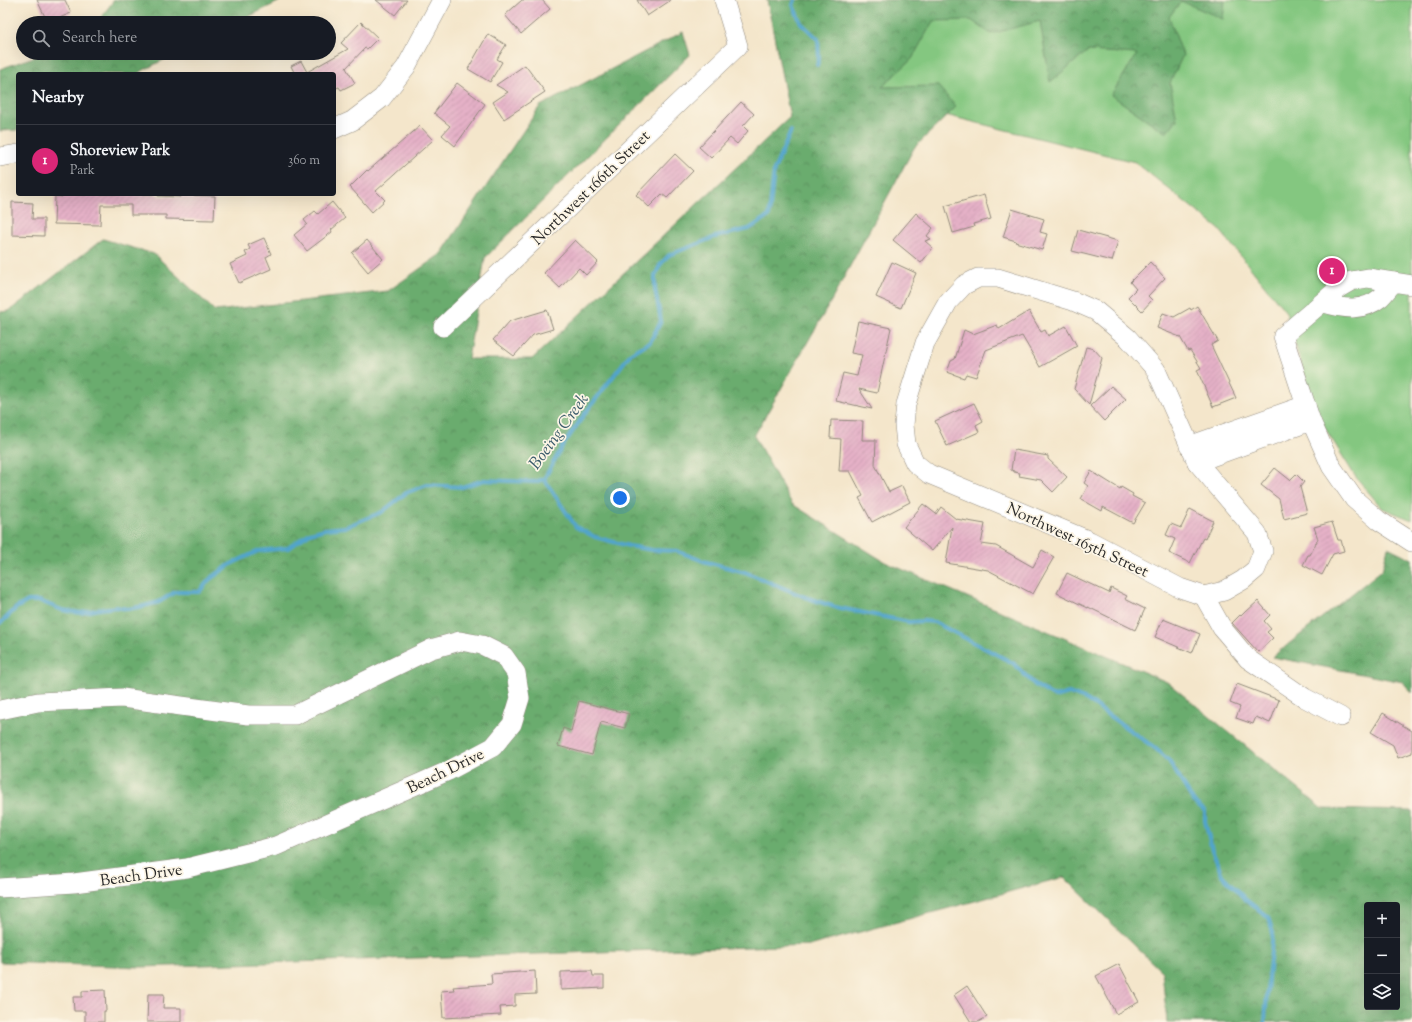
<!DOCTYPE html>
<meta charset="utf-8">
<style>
body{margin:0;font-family:"Sorts Mill Goudy",serif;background:#242831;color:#f1f3f6}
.controls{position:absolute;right:12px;bottom:12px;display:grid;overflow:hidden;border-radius:4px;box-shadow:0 4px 16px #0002}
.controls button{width:36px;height:36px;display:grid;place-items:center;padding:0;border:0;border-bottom:1px solid #363941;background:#171b24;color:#f1f3f6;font:20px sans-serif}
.you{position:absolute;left:620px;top:498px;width:14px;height:14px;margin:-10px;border:3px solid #fff;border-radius:50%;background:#1a73e8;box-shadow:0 0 0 6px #1a73e833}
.badge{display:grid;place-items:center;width:26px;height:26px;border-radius:50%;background:#db2777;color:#fff;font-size:13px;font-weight:700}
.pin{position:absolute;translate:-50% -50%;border:2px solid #fff;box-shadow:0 1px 4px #0006}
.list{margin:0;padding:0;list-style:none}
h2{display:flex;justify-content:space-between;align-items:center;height:52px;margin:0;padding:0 16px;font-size:17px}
h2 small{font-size:13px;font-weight:400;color:#9ea1a6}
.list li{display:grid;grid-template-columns:26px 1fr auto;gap:12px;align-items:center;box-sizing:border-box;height:72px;padding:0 16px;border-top:1px solid #363941}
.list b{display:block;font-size:15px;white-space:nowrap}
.list p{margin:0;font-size:13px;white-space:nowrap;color:#9ea1a6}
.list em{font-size:13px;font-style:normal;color:#9ea1a6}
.icon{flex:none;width:22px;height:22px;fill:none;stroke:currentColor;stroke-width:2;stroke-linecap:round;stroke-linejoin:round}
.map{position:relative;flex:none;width:1412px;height:1022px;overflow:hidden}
.search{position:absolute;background:#171b24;box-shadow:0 4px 16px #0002;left:16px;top:16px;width:320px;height:44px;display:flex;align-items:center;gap:10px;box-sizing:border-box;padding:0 14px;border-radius:22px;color:#9ea1a6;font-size:15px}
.panel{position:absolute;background:#171b24;box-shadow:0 4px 16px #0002;left:16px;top:72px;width:320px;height:124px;border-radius:4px}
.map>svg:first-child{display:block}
.green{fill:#84c780;stroke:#587956}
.forest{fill:url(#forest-crowns);stroke:#4b6c4c;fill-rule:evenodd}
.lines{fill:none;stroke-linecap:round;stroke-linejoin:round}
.stream{stroke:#51a4cc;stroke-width:4}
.building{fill:url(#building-hatch)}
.minor-casing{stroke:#90887b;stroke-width:20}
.minor{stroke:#fff;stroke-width:19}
.labels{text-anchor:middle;stroke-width:3.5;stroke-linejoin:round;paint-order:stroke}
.street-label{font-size:16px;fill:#2b2b2b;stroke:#fcf5e5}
.water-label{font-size:17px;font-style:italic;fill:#3a5b6b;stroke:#fcf5e5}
</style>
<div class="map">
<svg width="1412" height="1022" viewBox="0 0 1412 1022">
<defs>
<pattern id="forest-crowns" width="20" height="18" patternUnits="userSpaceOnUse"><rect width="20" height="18" fill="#6bac6e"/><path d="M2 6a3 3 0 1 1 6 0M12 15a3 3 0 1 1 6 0" fill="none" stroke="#588c5b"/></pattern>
<pattern id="building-hatch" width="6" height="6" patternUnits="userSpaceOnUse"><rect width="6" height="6" fill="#e5b1c7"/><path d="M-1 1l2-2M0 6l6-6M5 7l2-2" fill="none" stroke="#c598ab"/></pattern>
</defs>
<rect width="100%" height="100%" fill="#fcf5e5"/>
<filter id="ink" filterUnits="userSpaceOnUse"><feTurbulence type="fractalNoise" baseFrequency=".025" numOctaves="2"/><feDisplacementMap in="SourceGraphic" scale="8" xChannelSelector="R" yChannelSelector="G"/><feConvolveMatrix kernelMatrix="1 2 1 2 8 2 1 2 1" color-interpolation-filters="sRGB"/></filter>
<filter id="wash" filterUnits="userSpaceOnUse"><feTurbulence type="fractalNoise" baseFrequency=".012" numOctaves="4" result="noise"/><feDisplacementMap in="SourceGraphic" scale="16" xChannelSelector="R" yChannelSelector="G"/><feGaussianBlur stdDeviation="0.9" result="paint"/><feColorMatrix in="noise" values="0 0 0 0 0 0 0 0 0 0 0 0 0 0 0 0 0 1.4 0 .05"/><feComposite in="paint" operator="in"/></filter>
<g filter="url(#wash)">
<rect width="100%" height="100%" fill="#f4e6cb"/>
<polygon class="green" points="819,0 1412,0 1412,520 1382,508 1355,476 1315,412 1286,312 1219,229 1135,162 808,81"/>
<g class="forest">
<polygon points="114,0 282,0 236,23 97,23"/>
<path d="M767 0H1225L1223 19 1181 1 1169 17 1183 55 1170 83 1177 120 1166 133 1111 95 1137 54 1088 51 1050 82 1040 21 991 34 971 20 933 21 912 59 882 87 938 86 956 107 914 148 830 303 754 436 792 504 885 562 1167 682 1323 809 1412 811V1022H1167L1162 972 1064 877 812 945 141 967 0 962V312L9 311 103 239 154 254 215 311 388 291 441 254 540 106 683 32 690 55 485 258 468 359H532L790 117ZM1367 905H1397V1007H1367Z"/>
<polygon points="45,53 177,53 136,74 18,74 18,130 0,131 0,69"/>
<polygon points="1388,547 1412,559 1412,693 1403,682 1272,657 1382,570"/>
</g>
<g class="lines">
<g class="stream">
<polyline points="795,0 793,5 801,23 818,39 819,59 817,65"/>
<polyline points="544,479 576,527 595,537 629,546 652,550 677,551 703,561 745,572 805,597 835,607 909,622 924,621 934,622 1013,663 1035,685 1055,697 1069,693 1087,700 1155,748 1169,761 1194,802 1205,811 1205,821 1212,850 1222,875 1245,899 1268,917 1273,933 1268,978 1265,1022"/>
<polyline points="0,623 4,620 16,608 28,601 40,601 62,610 81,613 100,609 116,607 128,609 144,606 159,602 175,592 199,592 210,579 231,564 258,551 288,548 310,533 325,529 345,527 382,512 406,493 427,485 462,487 484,480 535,482 544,479 562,447 586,412 631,353 650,342 661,321 655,289 655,276 660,265 669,255 715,237 749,229 769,216 774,170 791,131"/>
</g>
</g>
<g id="blocks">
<g class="building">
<polygon points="37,0 65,0 71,13 48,23"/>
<polygon points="376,0 407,0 395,15"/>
<polygon points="522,0 542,0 550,9 521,34 505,15"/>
<polygon points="637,0 671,0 647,16"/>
<polygon points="361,22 378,38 367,49 365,48 346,68 355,83 341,90 339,87 334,89 334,74 295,74 291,66 301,61 307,72 348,49 341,43"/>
<polygon points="488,34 506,45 497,59 502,62 490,82 468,69"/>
<polygon points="525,65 545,92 504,119 493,102 508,92 496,85"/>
<polygon points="457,83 485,104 455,146 442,135 450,126 434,113"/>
<polygon points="741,102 754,114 743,126 748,131 737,144 730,138 711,158 699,147"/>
<polygon points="420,126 433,140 376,191 385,200 372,212 350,187 367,170 368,171"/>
<polygon points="675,154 693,171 667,198 662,194 649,207 636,195"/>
<polygon points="62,194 86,195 86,194 158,194 158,196 180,197 180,195 215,196 214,220 166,219 166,215 131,215 131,205 101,205 100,225 54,224 55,196 62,197"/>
<polygon points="984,195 991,219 973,224 974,227 953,233 945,206"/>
<polygon points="12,202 33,203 32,219 44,219 44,236 12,235"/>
<polygon points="332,202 345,218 331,230 332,232 307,251 294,235 307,224 304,220 315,211 318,214"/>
<polygon points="1012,209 1044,219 1040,232 1047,234 1042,250 1015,242 1016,241 1003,237"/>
<polygon points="916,213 933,228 927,236 931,239 925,241 933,248 921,263 893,240"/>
<polygon points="1078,230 1118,241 1112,261 1072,251"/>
<polygon points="264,238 271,254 266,257 271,269 239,283 230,264 247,256 245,252 250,249 248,245"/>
<polygon points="367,240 383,259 368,272 352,253"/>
<polygon points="575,240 598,262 586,275 579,268 560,288 544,273"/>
<polygon points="892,262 916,273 901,308 876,297"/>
<polygon points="1150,262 1165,278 1148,296 1152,300 1142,311 1128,297 1136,289 1130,282"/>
<polygon points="1197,306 1218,341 1211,345 1236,398 1213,407 1197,370 1201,368 1190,350 1188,351 1180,337 1157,328 1163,313 1174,317 1190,308 1191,310"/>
<polygon points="547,310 553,329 533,335 514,356 493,340 510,321"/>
<polygon points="1029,311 1041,332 1045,330 1048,336 1066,326 1077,346 1040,367 1022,336 986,350 976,377 966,374 964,378 947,372 951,361 955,359 964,330 973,334 997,325 999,329"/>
<polygon points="858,321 891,328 877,393 859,389 872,409 836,401 843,373 857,376 862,355 851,353"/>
<polygon points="1086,347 1094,349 1102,358 1089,405 1074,389"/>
<polygon points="1111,386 1126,399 1104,421 1090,406"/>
<polygon points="974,403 983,421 976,425 979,432 947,446 935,421"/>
<polygon points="831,420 863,421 862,440 876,440 875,465 889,492 902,486 910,502 872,522 859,498 863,496 850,471 839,471 841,439 830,438"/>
<polygon points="1014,450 1048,456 1048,459 1067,477 1053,492 1041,480 1019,476 1020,473 1014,472 1014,471 1011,470"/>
<polygon points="1275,468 1290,480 1296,474 1304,482 1300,487 1307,513 1284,519 1279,499 1261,485"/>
<polygon points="1091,471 1120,489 1121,487 1133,494 1132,496 1145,503 1133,523 1103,507 1102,511 1081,499 1088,486 1084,483"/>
<polygon points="923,504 936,514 941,507 956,519 985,524 981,544 996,546 1033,567 1042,550 1054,557 1033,594 988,570 946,563 952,527 932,551 904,527"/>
<polygon points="1190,509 1213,521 1205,539 1203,538 1190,563 1169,553 1175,539 1166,535 1171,524 1181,528"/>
<polygon points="1332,522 1338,540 1341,540 1344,551 1333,554 1322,575 1303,565 1308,555 1310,555 1318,539 1314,527"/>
<polygon points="1067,573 1109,593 1111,588 1127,596 1125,599 1145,609 1135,630 1088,607 1088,608 1057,593"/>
<polygon points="1258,601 1270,615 1264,621 1271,629 1267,632 1273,638 1258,652 1232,623 1240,615 1241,616 1246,611 1246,612"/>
<polygon points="1163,619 1200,634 1192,653 1155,637"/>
<polygon points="1237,684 1279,700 1270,723 1256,717 1253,724 1236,718 1240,707 1230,703"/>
<polygon points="579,701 629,714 625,728 601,722 592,755 558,746 563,728 571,731"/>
<polygon points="1383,713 1412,731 1412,753 1398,758 1393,745 1371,732"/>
<polygon points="1119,964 1139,1002 1116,1014 1096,976"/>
<polygon points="535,971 536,994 515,995 515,1006 500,1007 501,1015 443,1018 441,991 454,990 453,987 492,984 491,974"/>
<polygon points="592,971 593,976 604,976 604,988 561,990 561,972"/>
<polygon points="967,986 987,1017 978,1022 971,1022 954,995"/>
<polygon points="105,990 106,1011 104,1011 104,1022 85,1022 85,1011 74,1011 73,997 82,997 82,991"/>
<polygon points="148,994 164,994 163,1008 181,1008 181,1022 147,1022"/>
</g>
</g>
</g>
<g filter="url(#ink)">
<use href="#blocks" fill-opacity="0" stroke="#90887b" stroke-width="1"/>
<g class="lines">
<g class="minor-casing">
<g id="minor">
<polyline points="334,129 352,121 382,98 406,67 442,0"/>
<polyline points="0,157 18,154"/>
<polygon points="978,278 998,278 1073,301 1096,311 1128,338 1156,370 1197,462 1257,533 1263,551 1256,569 1243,580 1224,591 1204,596 1180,588 1090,541 929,474 915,463 906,444 904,425 906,404 925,343 948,302 964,285"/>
<polyline points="1412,285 1368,278 1351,281 1339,288 1283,336 1311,421 1331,466 1354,499 1378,520 1412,542"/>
<path d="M1324 303C1343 309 1363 312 1380 298 1385 294 1389 287 1394 282"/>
<polyline points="443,327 738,46 724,0"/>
<polyline points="1189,446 1306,405"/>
<polyline points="1197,462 1311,421"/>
<polyline points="1204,596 1222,628 1248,659 1305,698 1341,717"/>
<polyline points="0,710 38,702 122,698 248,715 295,715 431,649 460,641 482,645 504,656 516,673 520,698 512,724 493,747 448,771 276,846 187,868 74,883 0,888"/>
</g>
</g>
<use href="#minor" class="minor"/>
</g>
</g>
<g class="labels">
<g class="street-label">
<text transform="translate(590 187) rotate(-44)" y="6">Northwest 166th Street</text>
<text transform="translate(1078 539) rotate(25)" y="6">Northwest 165th Street</text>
<text transform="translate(445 770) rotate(-26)" y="6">Beach Drive</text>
<text transform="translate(141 874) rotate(-8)" y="6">Beach Drive</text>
</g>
<g class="water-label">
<text transform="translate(558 431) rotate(-54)" y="6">Boeing Creek</text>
</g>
</g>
</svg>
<div class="controls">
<button>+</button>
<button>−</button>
<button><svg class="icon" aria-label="layers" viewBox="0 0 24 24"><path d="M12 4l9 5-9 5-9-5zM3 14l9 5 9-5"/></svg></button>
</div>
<div class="you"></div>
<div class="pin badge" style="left:1332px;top:271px">1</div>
<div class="search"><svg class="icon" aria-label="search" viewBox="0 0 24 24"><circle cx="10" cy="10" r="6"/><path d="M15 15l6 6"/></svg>Search here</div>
<section class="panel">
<h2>Nearby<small></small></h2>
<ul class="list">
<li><span class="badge">1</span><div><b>Shoreview Park</b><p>Park</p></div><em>360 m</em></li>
</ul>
</section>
</div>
